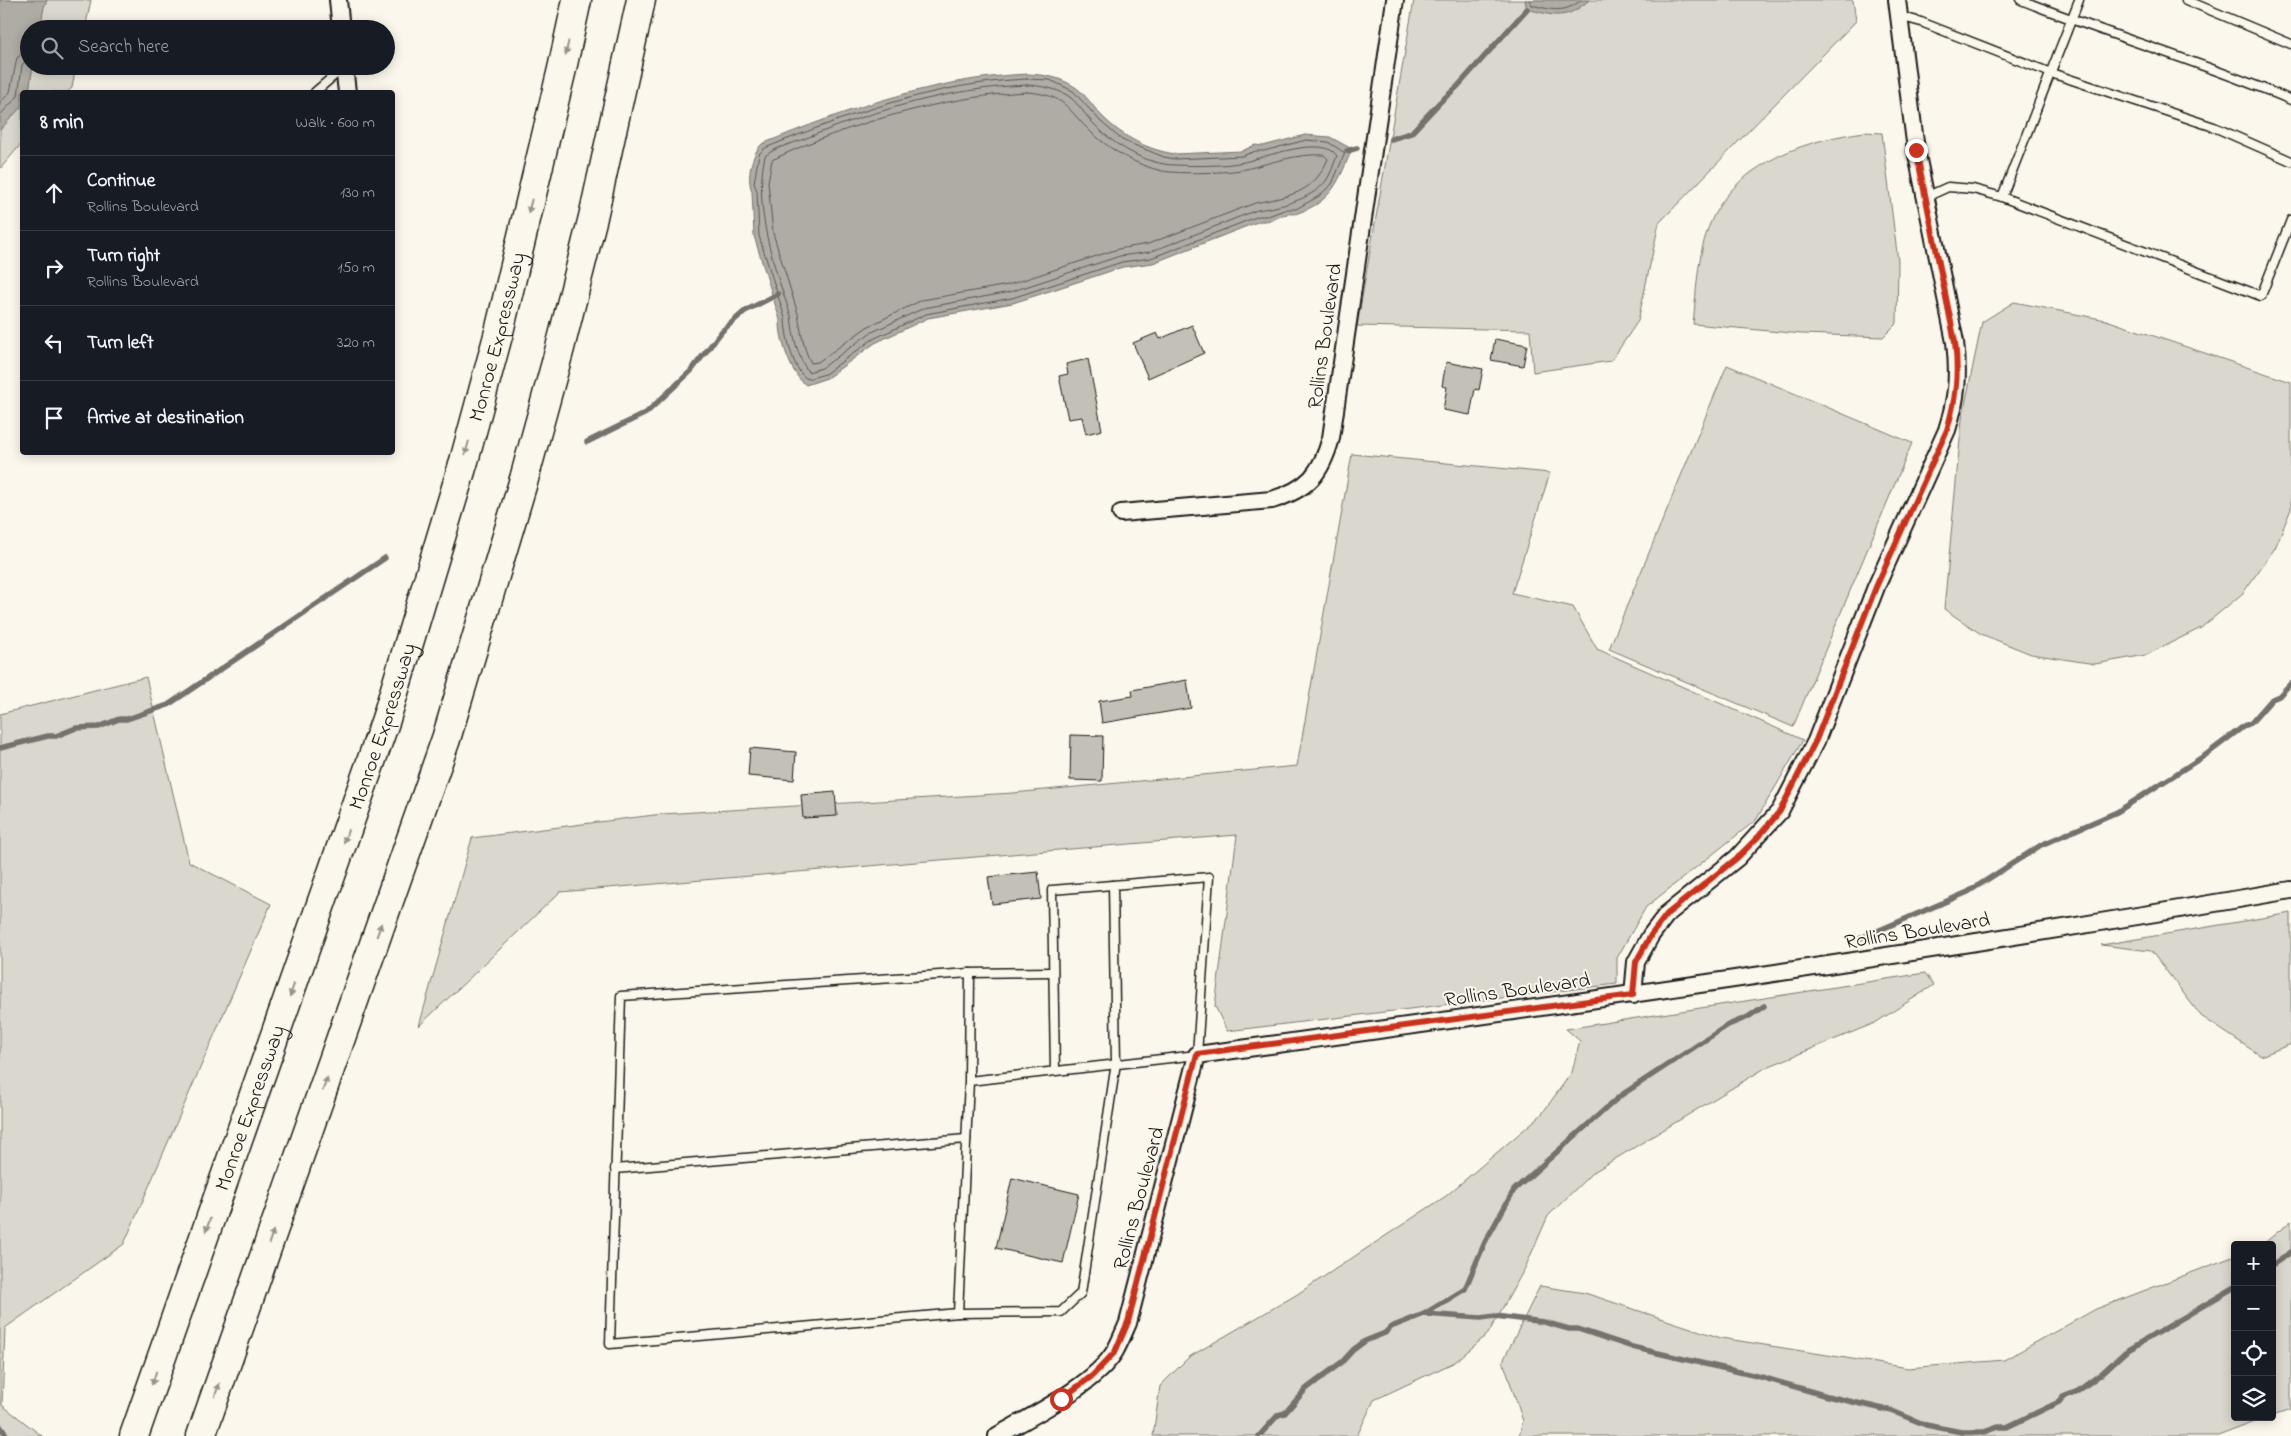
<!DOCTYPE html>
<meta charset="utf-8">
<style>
body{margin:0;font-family:"Indie Flower",sans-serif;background:#20242c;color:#f1f3f6}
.controls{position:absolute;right:15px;bottom:15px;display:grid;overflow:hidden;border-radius:5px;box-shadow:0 2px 12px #0003}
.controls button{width:45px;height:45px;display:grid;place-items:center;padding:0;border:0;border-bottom:1px solid #363941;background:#171b24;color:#f1f3f6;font:25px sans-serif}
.stop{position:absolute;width:15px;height:15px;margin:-11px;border:4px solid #c8321e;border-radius:50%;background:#fff}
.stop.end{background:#c8321e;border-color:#fff;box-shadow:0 1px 5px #0008}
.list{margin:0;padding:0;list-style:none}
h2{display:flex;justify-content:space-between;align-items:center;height:65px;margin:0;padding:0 20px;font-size:21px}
h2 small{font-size:16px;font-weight:400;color:#9ea1a6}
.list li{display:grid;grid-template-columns:32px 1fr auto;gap:15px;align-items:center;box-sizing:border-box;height:75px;padding:0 20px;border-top:1px solid #363941}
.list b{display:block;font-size:19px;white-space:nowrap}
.list p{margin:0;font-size:16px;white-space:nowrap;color:#9ea1a6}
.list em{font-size:16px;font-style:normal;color:#9ea1a6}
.icon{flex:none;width:28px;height:28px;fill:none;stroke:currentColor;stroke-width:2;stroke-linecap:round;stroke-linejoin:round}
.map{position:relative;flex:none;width:2291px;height:1436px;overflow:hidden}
.search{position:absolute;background:#171b24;box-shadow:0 2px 12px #0003;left:20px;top:20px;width:375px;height:55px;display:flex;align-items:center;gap:12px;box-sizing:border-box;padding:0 18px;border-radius:28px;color:#9ea1a6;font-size:19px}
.panel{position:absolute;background:#171b24;box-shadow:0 2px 12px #0003;left:20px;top:90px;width:375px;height:365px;border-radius:5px}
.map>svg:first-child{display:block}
.green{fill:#dad7ce;stroke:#7b7a75}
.water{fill:#afaca5;stroke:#74726e}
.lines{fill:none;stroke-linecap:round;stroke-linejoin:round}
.shore{stroke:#575653;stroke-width:1}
.stream{stroke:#74726e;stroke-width:5.5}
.building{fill:#c3c0b8;stroke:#1c1c1c}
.lane-casing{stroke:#1c1c1c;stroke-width:11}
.street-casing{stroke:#1c1c1c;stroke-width:20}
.highway-casing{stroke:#1c1c1c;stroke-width:31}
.lane{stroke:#fbf7ec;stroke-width:8}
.street{stroke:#fbf7ec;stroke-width:16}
.highway{stroke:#fbf7ec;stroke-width:28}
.oneway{fill:#97948e}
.route{stroke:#c8321e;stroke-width:6}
.labels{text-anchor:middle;stroke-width:4;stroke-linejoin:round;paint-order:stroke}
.street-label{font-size:21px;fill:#1c1c1c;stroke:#fbf7ec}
</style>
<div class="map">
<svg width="2291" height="1436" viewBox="0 0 2291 1436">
<rect width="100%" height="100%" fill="#fbf7ec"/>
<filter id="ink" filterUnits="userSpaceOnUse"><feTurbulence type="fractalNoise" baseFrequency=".02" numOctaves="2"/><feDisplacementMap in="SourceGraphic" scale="10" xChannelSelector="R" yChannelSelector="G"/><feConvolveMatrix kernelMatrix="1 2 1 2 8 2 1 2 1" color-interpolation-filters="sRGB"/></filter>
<g filter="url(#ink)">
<g class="green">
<polygon points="0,0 91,0 85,29 29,29 29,66 76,66 72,88 67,92 22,92 22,143 0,169"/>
<polygon points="1414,0 1853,0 1856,21 1659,223 1638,321 1611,361 1533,372 1530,330 1357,326"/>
<path d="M1865 132 1882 133 1898 261 1897 323 1883 337 1802 334 1693 324C1697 288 1697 248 1714 215 1742 161 1809 139 1865 132Z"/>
<polygon points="2014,302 2106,320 2291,382 2291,509 2275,548 2243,593 2201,628 2146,655 2095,664 2031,654 1981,634 1944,609 1962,419 1982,322"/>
<polygon points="1727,365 1912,443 1793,727 1609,649"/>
<polygon points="1352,454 1550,473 1512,593 1573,607 1597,649 1803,740 1756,820 1646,907 1617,958 1617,984 1227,1031 1215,1006 1237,835 560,892 419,1026 472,838 662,814 1013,793 1297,766"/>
<polygon points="146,677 189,862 271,904 124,1244 5,1328 2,1405 42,1436 0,1436 0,714"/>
<polygon points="2291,913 2291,1044 2261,1056 2201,1016 2151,951 2101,945"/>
<polygon points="1925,973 1934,985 1875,1023 1767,1067 1592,1173 1548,1216 1525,1268 1488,1334 1455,1362 1374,1400 1357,1436 1153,1436 1160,1386 1189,1357 1296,1295 1446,1196 1541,1115 1572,1072 1580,1041 1566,1029"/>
<polygon points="2291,1221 2291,1409 2272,1416 2272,1245 2262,1245"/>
<polygon points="2235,1256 2235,1417 2268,1417 2218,1436 1519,1436 1523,1421 1503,1361 1540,1286 1585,1293 1721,1338 1908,1368 2004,1360 2096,1309"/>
</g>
<g class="water">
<polygon points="0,0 47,0 44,7 40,29 29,29 29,66 33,66 29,91 22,92 22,106 0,130"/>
<path d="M1525 0H1589C1566 21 1554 16 1527 9Z"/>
<path d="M1028 74C1045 75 1060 77 1075 87 1086 94 1094 109 1104 118 1123 137 1148 150 1175 154L1242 151 1255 145 1263 146 1305 135 1330 137 1352 149C1339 180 1333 201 1298 213 1295 215 1291 213 1287 214 1277 217 1271 222 1260 221L1153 263 1123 267 1013 303 928 318 875 343 827 378 806 385C791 375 779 338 780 320L754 236 752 191C746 178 752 153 762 144 848 109 934 78 1028 74Z"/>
</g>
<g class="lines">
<g class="shore">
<path d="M1530 0 1532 5C1551 10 1565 14 1581 0"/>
<path d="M1027 79 1050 80 1073 91 1101 122 1122 140 1164 157 1175 159 1242 156 1256 151H1264L1306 140 1328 142 1345 153 1332 184 1319 196 1296 209H1287L1268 216H1259L1151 258 1122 262 1012 298 926 314 873 339 825 374 808 379C793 373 785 333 785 318L759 236 757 191 754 183 759 154 765 148C850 114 935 83 1027 79Z"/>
<path d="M1027 85C1042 86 1054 88 1067 95 1078 102 1086 117 1096 126 1115 146 1147 165 1176 165 1194 166 1227 166 1244 162 1263 158 1324 134 1337 156 1334 163 1331 174 1326 181 1311 200 1279 207 1257 210L1150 252 1120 256 1010 292 924 308 870 333 822 368 808 372C797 355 793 336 791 316 774 267 753 208 765 156 775 147 792 144 804 139 875 110 950 88 1027 85Z"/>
<path d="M1027 92C1067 95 1066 109 1092 133 1112 151 1136 165 1162 171 1178 174 1230 173 1246 169 1271 163 1298 153 1324 155L1328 159C1313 195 1288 196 1255 203L1148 244 1118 249 1008 285 922 300 867 327 818 362 811 363C803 348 801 331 798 314L773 233 768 182 772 160C845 124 946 96 1027 92Z"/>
<polyline points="0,103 10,92 17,58 29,48"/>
<polyline points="0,115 18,96 22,65 29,56"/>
</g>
<g class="stream">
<polyline points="1391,139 1411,133 1440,102 1457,87 1527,9"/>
<polyline points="1347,151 1357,148"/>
<polyline points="587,442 646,413 691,371 722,331 745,311 778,294"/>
<polyline points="0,748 48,736 56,736 76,728 99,727 119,719 127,719 168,705 385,558"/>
<polyline points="1861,938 1968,892 2041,845 2117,812 2207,754 2244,726 2251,723 2272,699 2279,696 2291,683"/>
<polyline points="2272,1265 2291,1252"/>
<polyline points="1424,1314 1481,1318 1495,1316 1544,1322 1569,1329 1578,1329 1632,1347 1761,1377 1827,1396 1892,1411 1926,1425 1961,1432 1984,1432 1998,1427 2007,1427 2059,1402 2063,1397 2078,1391 2101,1374 2125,1352 2235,1287"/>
<polyline points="0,1426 7,1436"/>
<polyline points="1259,1436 1278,1415 1285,1413 1306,1389 1342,1362 1353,1350 1365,1341 1385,1333 1391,1327 1424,1314 1465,1289 1485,1242 1514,1190 1620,1096 1693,1048 1728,1025 1748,1017 1764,1006"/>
</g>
</g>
<g class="building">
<polygon points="1192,325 1204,353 1148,378 1133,343 1157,333 1160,339"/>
<polygon points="1495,339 1527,345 1523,366 1491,360"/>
<polygon points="1088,359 1102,430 1086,434 1082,417 1068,419 1059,376 1068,374 1066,364"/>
<polygon points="1446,362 1483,369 1479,390 1475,389 1470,415 1443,410 1447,387 1442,386"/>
<polygon points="1187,680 1191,708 1102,723 1099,701 1133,696 1132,690"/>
<polygon points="1071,735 1103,736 1102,781 1070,780"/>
<polygon points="750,748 796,752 794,780 748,776"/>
<polygon points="835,792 837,816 803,818 801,795"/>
<polygon points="1038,872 1041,899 992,904 988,877"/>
<polygon points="1012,1178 1079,1194 1063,1263 996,1248"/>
</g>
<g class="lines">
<g class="lane-casing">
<g id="lane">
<path d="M2021 0C2111 36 2203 62 2291 100"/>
<polyline points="2186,0 2291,44"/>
<polyline points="1899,16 1921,22 2051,73 2214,127 2291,161"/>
<polyline points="315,92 343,68"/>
<polyline points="1926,197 1948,187 1973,189 2002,197 2261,296 2291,220"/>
<polyline points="2002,197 2079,0"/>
<polyline points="970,973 1053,972"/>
<polyline points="969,1081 958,1313 610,1344 621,996 970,973 969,1081 1197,1055 1209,877 1052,890 1055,1070"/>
<polyline points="615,1169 966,1139"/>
<polyline points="958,1313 1061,1312 1081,1293 1116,1063 1113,885"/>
</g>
</g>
<g class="street-casing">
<g id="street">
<polyline points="338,0 341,29"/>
<polyline points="344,66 347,92"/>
<path d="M1121 513 1272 500C1308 489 1321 474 1331 438L1395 0"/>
<path d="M1633 995 1636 962 1651 935 1667 914 1737 858 1780 811 1816 741 1876 587 1947 430C1957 398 1959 375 1955 342L1916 150 1897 0"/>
<path d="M997 1436C1030 1417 1096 1384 1115 1351 1120 1342 1124 1332 1128 1323L1197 1055C1563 1005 1928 953 2291 890"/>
</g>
</g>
<g class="highway-casing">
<g id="highway">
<path id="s1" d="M134 1436 386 719 464 461 499 332 562 69 577 0"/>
<polyline points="201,1436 446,739 524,479 560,348 593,217 641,0"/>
</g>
</g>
<use href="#lane" class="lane"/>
<use href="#street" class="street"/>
<use href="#highway" class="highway"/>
</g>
<defs><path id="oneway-solid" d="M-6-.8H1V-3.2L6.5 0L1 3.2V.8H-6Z" transform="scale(1.25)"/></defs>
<g class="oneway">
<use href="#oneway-solid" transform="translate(567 48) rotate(102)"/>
<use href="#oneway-solid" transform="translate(530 206) rotate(104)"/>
<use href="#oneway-solid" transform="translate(467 448) rotate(105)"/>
<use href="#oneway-solid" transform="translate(346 836) rotate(109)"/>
<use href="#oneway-solid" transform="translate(379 930) rotate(-71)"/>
<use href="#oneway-solid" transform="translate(292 990) rotate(109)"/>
<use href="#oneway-solid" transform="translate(325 1084) rotate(-71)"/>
<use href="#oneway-solid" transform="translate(208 1225) rotate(109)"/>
<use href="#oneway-solid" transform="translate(271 1237) rotate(-71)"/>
<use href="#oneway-solid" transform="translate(154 1378) rotate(109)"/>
<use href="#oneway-solid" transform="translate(217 1390) rotate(-71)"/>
</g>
</g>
<g class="lines" filter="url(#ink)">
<path class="route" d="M1061 1399 1092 1376 1115 1352 1128 1322 1197 1054 1633 995 1636 962 1651 935 1667 914 1737 858 1760 835 1780 811 1816 740 1876 587 1947 430C1956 399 1959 374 1955 342L1916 150"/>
</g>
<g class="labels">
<g class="street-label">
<text transform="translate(1324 336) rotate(-82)" y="7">Rollins Boulevard</text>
<text dy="7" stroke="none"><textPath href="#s1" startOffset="1158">Monroe Expressway</textPath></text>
<text dy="7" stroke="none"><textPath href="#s1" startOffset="752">Monroe Expressway</textPath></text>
<text transform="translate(1917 930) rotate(-9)" y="7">Rollins Boulevard</text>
<text transform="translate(1517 989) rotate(-8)" y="7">Rollins Boulevard</text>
<text dy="7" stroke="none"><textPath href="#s1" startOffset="348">Monroe Expressway</textPath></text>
<text transform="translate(1138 1198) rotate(-75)" y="7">Rollins Boulevard</text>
</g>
</g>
</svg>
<div class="controls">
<button>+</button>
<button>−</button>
<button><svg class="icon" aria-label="locate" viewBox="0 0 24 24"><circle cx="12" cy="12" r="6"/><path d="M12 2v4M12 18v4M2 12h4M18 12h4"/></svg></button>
<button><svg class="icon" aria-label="layers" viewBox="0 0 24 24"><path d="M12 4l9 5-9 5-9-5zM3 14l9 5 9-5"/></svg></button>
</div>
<div class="stop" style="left:1061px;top:1399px"></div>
<div class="stop end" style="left:1916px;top:150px"></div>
<div class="search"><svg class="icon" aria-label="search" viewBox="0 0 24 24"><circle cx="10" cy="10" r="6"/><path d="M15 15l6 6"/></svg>Search here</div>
<section class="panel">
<h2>8 min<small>Walk · 600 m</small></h2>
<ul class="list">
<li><svg class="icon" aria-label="ahead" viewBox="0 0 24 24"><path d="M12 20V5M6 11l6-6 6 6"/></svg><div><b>Continue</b><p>Rollins Boulevard</p></div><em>130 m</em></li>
<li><svg class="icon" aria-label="right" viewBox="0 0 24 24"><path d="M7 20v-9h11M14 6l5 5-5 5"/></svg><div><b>Turn right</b><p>Rollins Boulevard</p></div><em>150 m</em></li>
<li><svg class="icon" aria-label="left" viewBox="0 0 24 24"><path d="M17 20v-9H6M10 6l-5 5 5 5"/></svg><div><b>Turn left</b></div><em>320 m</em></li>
<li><svg class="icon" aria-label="arrive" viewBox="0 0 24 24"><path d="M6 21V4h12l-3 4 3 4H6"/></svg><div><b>Arrive at destination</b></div></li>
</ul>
</section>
</div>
